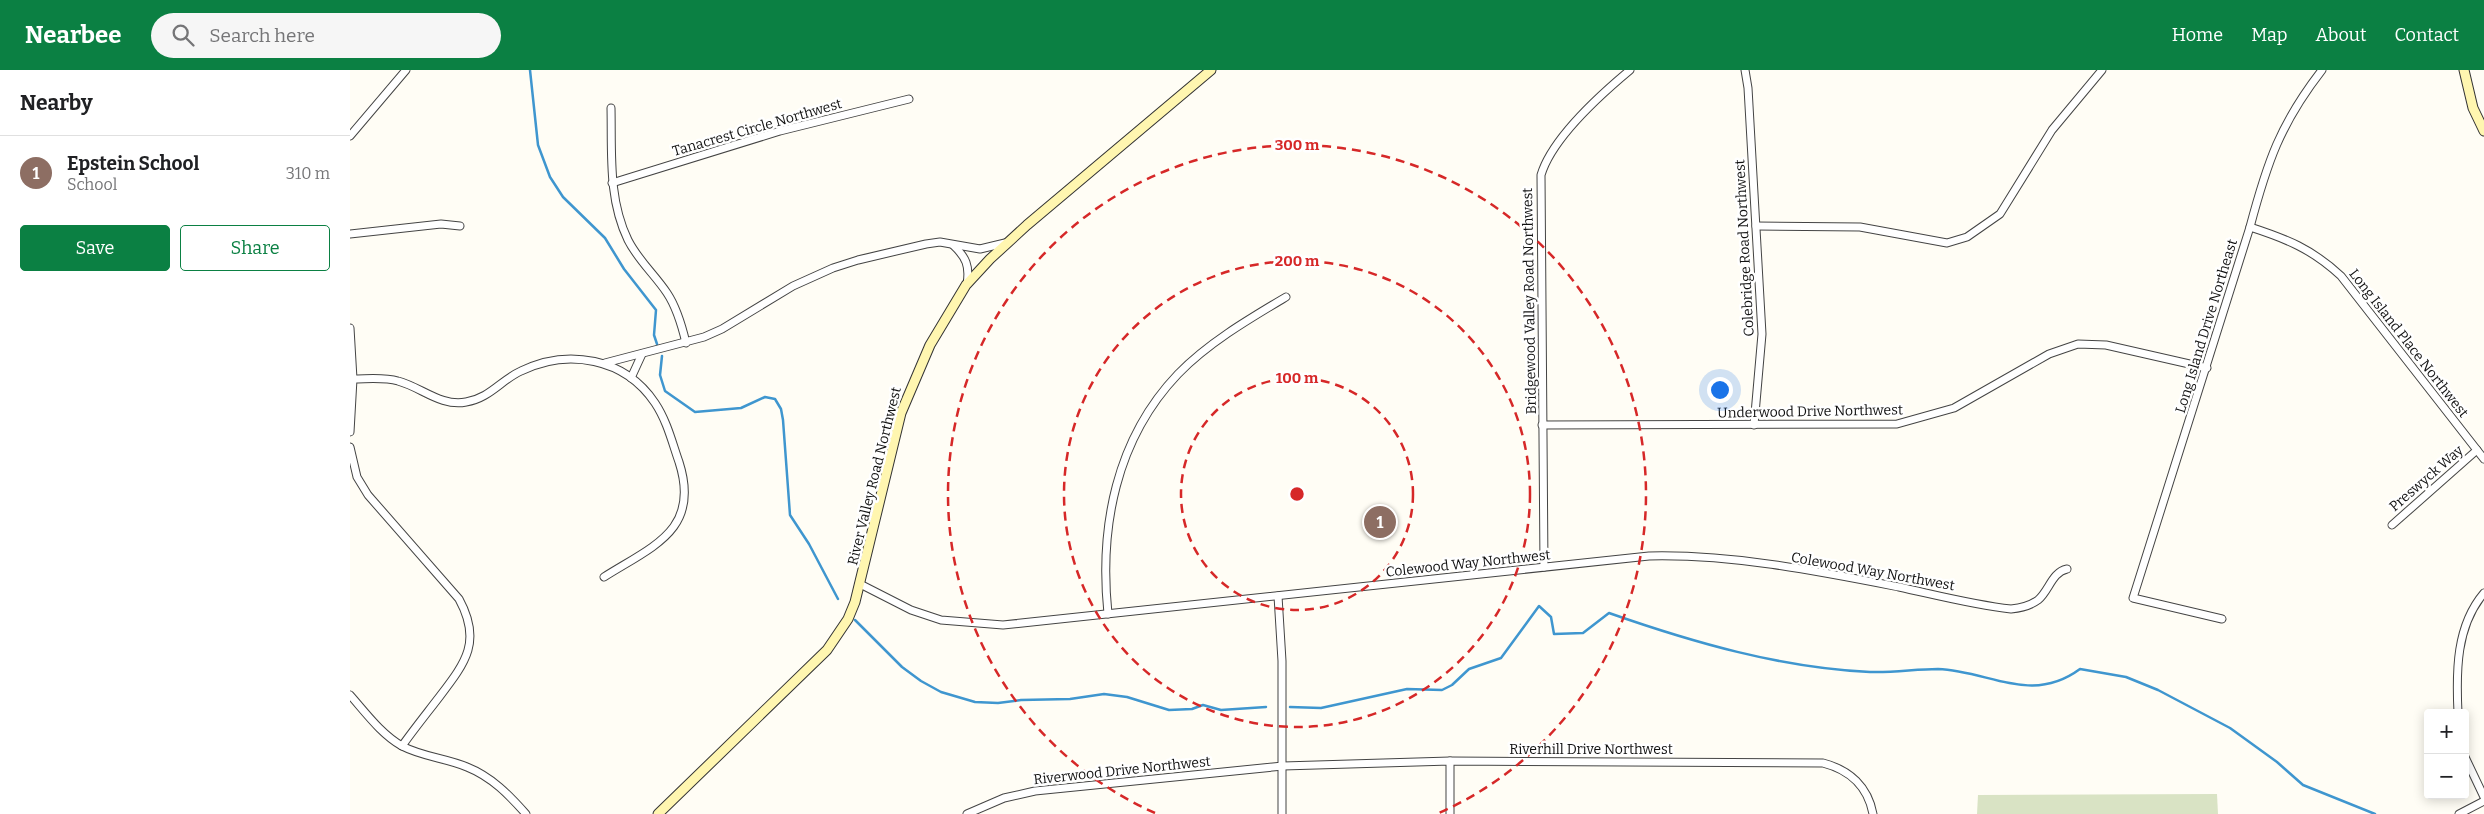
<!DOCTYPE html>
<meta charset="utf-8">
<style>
body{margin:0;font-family:Bitter,serif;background:#f6f6f6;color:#202124}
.controls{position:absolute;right:15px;bottom:15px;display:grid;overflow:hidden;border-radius:5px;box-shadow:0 2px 12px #0003}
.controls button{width:45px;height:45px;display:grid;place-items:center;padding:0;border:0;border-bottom:1px solid #e0e0e0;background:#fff;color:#202124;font:25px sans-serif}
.you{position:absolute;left:1369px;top:319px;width:18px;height:18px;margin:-12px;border:4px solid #fff;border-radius:50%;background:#1a73e8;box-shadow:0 0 0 8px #1a73e833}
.badge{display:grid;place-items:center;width:32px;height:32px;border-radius:50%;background:#0b8043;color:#fff;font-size:16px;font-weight:700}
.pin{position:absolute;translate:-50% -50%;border:2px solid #fff;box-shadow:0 1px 5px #0006}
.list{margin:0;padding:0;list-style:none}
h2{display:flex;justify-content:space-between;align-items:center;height:65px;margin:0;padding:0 20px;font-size:21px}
h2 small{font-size:16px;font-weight:400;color:#757577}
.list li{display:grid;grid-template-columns:32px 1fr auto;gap:15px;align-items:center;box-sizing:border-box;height:75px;padding:0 20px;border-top:1px solid #e0e0e0}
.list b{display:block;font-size:19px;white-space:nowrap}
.list p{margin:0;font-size:16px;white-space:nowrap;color:#757577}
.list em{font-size:16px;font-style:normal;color:#757577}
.actions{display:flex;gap:10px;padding:15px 20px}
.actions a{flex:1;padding:11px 0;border:1px solid #0b8043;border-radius:5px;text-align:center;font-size:18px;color:#0b8043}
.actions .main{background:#0b8043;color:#fff}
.icon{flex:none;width:28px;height:28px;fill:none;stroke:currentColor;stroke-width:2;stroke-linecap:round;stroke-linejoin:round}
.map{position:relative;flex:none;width:2134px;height:744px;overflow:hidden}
header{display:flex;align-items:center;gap:30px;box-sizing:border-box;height:70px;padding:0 25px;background:#0b8043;color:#fff}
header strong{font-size:24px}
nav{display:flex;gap:28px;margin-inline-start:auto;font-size:18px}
.search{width:350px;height:45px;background:#f6f6f6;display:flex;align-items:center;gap:12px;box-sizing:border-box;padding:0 18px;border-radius:28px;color:#757577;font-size:19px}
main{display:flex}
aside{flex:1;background:#fff}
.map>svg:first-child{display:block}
.cemetery{fill:#d9e3c4}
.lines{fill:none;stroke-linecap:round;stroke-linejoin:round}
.stream{stroke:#3f96cf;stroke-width:2.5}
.street-casing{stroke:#444;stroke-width:9}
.secondary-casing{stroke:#333;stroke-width:11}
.street{stroke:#fff;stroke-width:7}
.secondary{stroke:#fff6b0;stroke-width:9}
.ring{fill:none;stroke:#d62828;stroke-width:2.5;stroke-dasharray:9 6}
.labels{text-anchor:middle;stroke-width:5;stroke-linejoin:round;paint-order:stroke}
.street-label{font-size:14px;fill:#111;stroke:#fff}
.centre{fill:#d62828;stroke:#fff;stroke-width:2.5}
.ring-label{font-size:15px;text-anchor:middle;font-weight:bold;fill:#d62828;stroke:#fff;stroke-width:5;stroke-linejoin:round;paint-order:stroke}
</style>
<header>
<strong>Nearbee</strong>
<div class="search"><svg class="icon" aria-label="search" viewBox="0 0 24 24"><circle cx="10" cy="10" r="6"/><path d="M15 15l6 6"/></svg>Search here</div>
<nav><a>Home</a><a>Map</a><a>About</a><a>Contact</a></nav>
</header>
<main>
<aside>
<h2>Nearby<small></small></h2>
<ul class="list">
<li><span class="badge" style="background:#8d6e63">1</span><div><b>Epstein School</b><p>School</p></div><em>310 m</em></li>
</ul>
<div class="actions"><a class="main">Save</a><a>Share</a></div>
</aside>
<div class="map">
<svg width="2134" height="744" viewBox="0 0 2134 744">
<rect width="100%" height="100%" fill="#fffdf5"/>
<polygon class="cemetery" points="1867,724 1868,744 1627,744 1628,725"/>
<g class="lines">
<g class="stream">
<polyline points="180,0 188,75 200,107 213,127 255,168 274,199 306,240 304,265 307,274"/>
<polyline points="312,286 310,305 315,321 345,342 391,338 415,327 425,329 431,339 433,350 440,445 459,474 488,529"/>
<polyline points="505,550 552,597 571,611 591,622 625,632 648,633 671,630 720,629 754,624 777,627 819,640 842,639 853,635 871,640 916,637"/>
<path d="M940 637 971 638 1057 619 1092 620 1102 615 1119 599 1151 588 1189 536 1201 547 1204 564 1233 563 1259 543C1342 572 1431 598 1520 602 1543 603 1566 599 1588 599 1640 601 1681 635 1730 599L1776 607 1808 620 1880 658 1927 692 1953 715 2025 744"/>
</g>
<g class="street-casing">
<g id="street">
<polyline points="1395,0 1398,18 1412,264 1404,355"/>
<path d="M261 38C262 83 258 129 278 170 288 190 305 205 317 223 327 238 332 256 336 273"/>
<polyline points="0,66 56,0"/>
<polyline points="262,113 430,61 559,29"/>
<polyline points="1406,156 1510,157 1597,173 1617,167 1650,144 1702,60 1752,0"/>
<path d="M1900 157C1937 169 1962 179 1991 206L2134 389"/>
<polyline points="0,164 91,154 110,156"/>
<path d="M603 175C616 187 620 196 617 214"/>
<polyline points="0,258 3,309 0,362"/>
<polyline points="255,293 354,267 372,259 443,216 483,198 508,190 576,174 590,172 630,179 655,173"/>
<polyline points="281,308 292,284"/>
<path d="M3 309C18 309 34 307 48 311 71 317 91 337 116 332 140 328 151 310 171 301 218 278 275 288 305 333 317 351 322 372 329 392 351 460 303 476 254 507"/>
<polyline points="1192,355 1547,354 1604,338 1699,284 1728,274 1756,275 1857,298"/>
<path d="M0 377 7 407 18 425 109 529C132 571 116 592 90 626 77 643 64 659 52 676"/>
<polyline points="2042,455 2127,380"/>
<path d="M1194 497 1191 105C1202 68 1250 25 1280 0"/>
<path d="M510 514 561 540 591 550 653 555 1299 486C1382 484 1467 501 1549 517 1586 525 1624 535 1661 539 1671 538 1680 536 1688 530 1699 521 1702 502 1717 499"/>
<polyline points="928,526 932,591 932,744"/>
<path d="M758 544C749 457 766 369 828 304 858 273 899 249 936 227"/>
<path d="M1872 549 1783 528 1900 157C1917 93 1930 54 1972 0"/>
<path d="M0 625C16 643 31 664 52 676 73 687 96 688 117 697 142 707 159 725 176 744"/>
<path d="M2108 643C2106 601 2106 556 2134 523"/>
<polyline points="2115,687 2134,727"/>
<polyline points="1100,691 1100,744"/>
<path d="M617 744 654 728 685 721 933 696 1100 691 1473 693C1500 700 1518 717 1523 744"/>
<polyline points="2109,744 2134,731"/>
</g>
</g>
<g class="secondary-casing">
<g id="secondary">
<polyline points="2114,0 2123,38 2134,61"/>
<polyline points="308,744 477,580 498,549 505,532 551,343 580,275 616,215 640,189 677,155 861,0"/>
</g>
</g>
<use href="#street" class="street"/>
<use href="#secondary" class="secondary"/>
</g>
<g class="ring">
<circle cx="947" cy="424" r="116"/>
<circle cx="947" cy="424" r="233"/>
<path d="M805 743A349 349 0 1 1 1089 743"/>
</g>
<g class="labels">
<g class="street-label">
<text transform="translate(407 57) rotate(-16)" y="5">Tanacrest Circle Northwest</text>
<text transform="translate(1394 178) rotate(-93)" y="5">Colebridge Road Northwest</text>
<text transform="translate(1179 231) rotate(-91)" y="5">Bridgewood Valley Road Northwest</text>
<text transform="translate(1856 256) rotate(-73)" y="5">Long Island Drive Northeast</text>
<text transform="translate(2059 273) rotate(52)" y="5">Long Island Place Northwest</text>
<text transform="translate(1460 341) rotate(-1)" y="5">Underwood Drive Northwest</text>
<text transform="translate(524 406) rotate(-76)" y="5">River Valley Road Northwest</text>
<text transform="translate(2076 408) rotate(-41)" y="5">Preswyck Way</text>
<text transform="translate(1118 493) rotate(-6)" y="5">Colewood Way Northwest</text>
<text transform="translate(1523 501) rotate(10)" y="5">Colewood Way Northwest</text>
<text x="1241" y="684">Riverhill Drive Northwest</text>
<text transform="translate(772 700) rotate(-6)" y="5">Riverwood Drive Northwest</text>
</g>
</g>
<circle cx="947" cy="424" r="8" class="centre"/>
<g class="ring-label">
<text x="947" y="80">300 m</text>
<text x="947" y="196">200 m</text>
<text x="947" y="313">100 m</text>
</g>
</svg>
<div class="controls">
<button>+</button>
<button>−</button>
</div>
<div class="you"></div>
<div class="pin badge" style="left:1030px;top:452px;background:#8d6e63">1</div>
</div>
</main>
